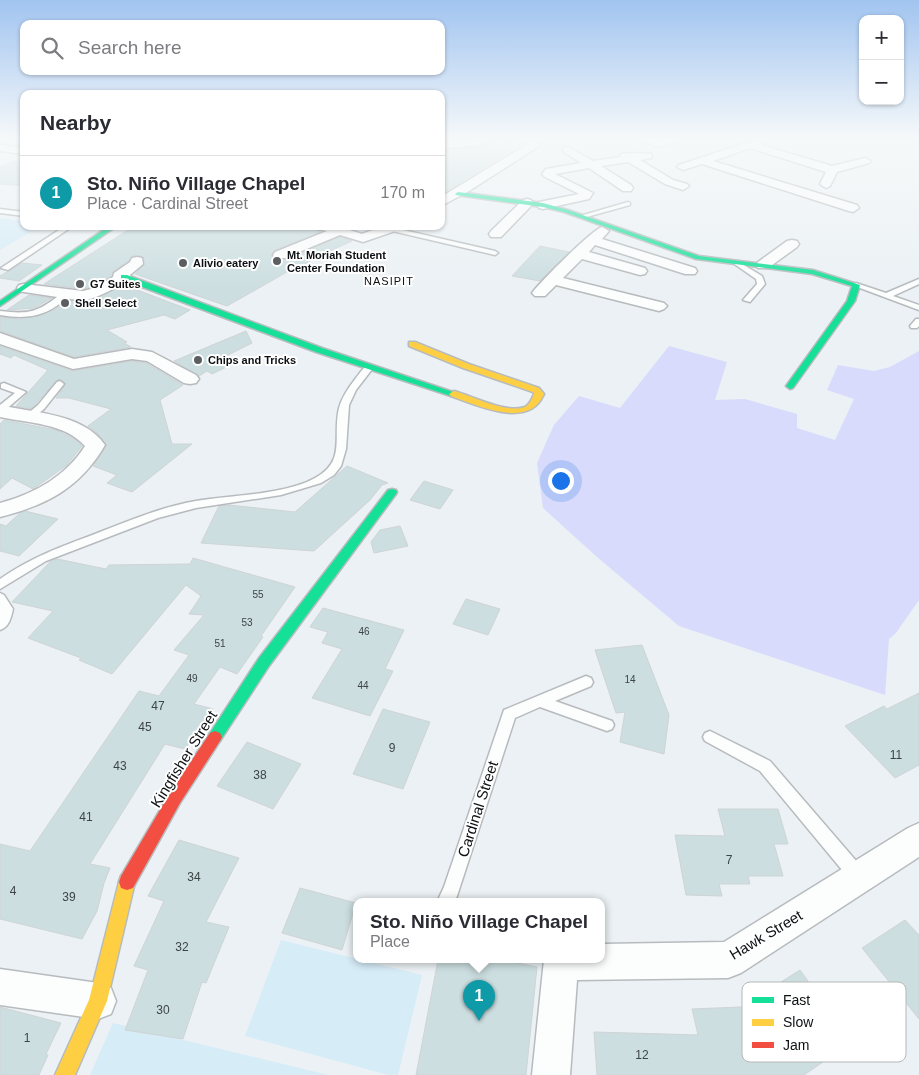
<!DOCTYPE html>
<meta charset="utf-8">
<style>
body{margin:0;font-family:Helvetica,sans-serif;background:#f2f2f3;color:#2b2b33}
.controls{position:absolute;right:15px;top:15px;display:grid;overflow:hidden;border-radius:10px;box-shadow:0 1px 4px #0004}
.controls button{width:45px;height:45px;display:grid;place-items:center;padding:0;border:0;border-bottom:1px solid #e1e1e2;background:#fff;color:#2b2b33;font:25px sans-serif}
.you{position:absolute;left:560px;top:480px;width:18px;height:18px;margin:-12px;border:4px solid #fff;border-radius:50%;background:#1a73e8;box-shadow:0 0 0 8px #1a73e833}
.badge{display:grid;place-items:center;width:32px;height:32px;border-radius:50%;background:#5b5f61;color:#fff;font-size:16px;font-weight:700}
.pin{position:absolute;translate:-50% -41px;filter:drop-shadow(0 1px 2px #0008)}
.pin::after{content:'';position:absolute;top:26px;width:18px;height:15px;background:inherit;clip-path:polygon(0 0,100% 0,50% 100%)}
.popup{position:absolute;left:353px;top:898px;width:252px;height:65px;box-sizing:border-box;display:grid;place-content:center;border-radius:10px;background:#fff;filter:drop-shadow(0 1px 4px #0005);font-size:16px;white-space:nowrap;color:#7c7c81}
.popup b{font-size:19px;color:#2b2b33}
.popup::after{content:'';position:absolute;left:50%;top:100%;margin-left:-10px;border:10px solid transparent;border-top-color:#fff}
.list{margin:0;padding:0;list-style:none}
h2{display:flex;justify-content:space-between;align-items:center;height:65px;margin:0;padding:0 20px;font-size:21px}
h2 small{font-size:16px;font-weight:400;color:#7c7c81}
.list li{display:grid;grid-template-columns:32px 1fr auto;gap:15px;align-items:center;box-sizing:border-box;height:75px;padding:0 20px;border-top:1px solid #e1e1e2}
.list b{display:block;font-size:19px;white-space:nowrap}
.list p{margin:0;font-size:16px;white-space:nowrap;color:#7c7c81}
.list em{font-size:16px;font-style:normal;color:#7c7c81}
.icon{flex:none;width:28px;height:28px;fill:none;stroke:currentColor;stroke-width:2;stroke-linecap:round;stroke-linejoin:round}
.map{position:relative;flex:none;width:919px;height:1075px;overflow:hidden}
.search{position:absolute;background:#fff;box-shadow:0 1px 4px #0004;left:20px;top:20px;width:425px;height:55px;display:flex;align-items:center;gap:12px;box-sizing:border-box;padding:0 18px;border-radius:10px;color:#7c7c81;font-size:19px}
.panel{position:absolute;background:#fff;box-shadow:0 1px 4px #0004;left:20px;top:90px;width:425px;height:140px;border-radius:10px}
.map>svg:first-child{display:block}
.green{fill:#d6ecf7}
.water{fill:#d8dbfc}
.building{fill:#ccdee0;stroke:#cfd4d5}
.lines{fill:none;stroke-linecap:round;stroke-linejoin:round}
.lane-casing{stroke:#b7bbbe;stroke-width:3}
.street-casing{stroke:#b7bbbe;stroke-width:3}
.fast-casing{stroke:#b7bbbe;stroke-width:3}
.slow-casing{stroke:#b7bbbe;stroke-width:3}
.jam-casing{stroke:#b7bbbe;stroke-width:3}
.lane{fill:#fcfdfd;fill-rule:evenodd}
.street{fill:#fcfdfd;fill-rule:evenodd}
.fast{fill:#16e098;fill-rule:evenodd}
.slow{fill:#ffcf43;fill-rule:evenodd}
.jam{fill:#f24e42;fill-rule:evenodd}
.poi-dot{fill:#5b5f61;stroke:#fff;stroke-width:2}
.labels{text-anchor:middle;stroke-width:4;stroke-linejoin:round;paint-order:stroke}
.number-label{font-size:10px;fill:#3d4446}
.far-poi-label{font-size:11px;font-weight:bold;fill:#0d1012;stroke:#fff;text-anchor:start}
.far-neighbourhood-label{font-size:11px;letter-spacing:1px;fill:#0d1012;stroke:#fff}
.near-number-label{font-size:12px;fill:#3d4446}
.near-street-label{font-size:15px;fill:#0d1012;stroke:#fff}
.key{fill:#fff;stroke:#b6b7b8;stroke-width:1}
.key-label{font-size:14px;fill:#0d1012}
</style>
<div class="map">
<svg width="919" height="1075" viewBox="0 0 919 1075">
<rect width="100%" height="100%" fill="#ebf1f4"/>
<g class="green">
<polygon points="0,218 24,221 24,226 41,226 0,250"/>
<polygon points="281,940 422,975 398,1075 388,1075 245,1036"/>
<polygon points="113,1023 328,1075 90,1075"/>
</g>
<polygon class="water" points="669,346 727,362 715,400 745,399 797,414 797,428 835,440 854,399 827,390 838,365 874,371 890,367 919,351 919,600 896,633 889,639 885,695 679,626 597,557 543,508 537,463 554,425 579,396 620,408"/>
<g class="building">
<polygon points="484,145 511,150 441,195 441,150 476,148"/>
<polygon points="13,161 24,162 24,186 0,184 0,167"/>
<polygon points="128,226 314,226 317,231 320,232 274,250 271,256 275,260 286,260 340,237 352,241 321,255 290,272 287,272 227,306 135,274 145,264 143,257 137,255 132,256 129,261 113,271 111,276 94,286 83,289 44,284 128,230"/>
<polygon points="540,246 569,252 540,281 512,276"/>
<polygon points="22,263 42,265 19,281 0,278 0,276"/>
<polygon points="124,285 190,310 175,319 164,315 107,330 127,342 124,343 131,347 74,357 0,331 0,317 20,319 38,316 56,309 67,300 85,303"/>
<polygon points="29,295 52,298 34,308 7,310"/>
<polygon points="246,331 252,343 224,357 235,363 212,374 207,371 199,376 174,361"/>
<polygon points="0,346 72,371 132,361 146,363 183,385 160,400 172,444 192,444 132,492 107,483 117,475 93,466 107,445 97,433 88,426 111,409 69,398 56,398 66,384 59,379 56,381 31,409 16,406 48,370 14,355 11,358 0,354"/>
<polygon points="4,420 56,430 76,440 82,446 67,465 36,487 33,489 12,478 0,489 0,424"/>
<polygon points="347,466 388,483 382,485 370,500 314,551 201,543 219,506 229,505 295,512"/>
<polygon points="424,481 453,490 440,509 410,500"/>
<polygon points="25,511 58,519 19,556 0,551 0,524 6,526 20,513"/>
<polygon points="400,526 408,546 374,553 371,542 380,530"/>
<polygon points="193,558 295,587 261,636 263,637 237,674 220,667 194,704 213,709 185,749 165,744 90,864 110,868 104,883 97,911 82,939 0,919 0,844 30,851 139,691 159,696 189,655 174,650 204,615 189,614 201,596 186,585 112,674 79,660 81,658 28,638 53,611 12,602 50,562 57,559 106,569 109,565 190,564"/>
<polygon points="466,599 500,609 488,635 453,624"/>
<polygon points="323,608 404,630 385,669 393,671 370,716 312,698 342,649 322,643 328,632 310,627"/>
<polygon points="642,645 669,715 664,754 620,742 625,712 616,713 595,650"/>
<polygon points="919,693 919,765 895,778 845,726 884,706 887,709"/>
<polygon points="383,709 430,722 403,789 353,774"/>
<polygon points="247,742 301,764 273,809 217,786"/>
<polygon points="718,809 778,809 788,844 774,844 783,876 748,876 750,884 719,884 722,896 686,895 675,835 725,836"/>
<polygon points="179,840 239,858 206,922 229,927 206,983 202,982 183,1039 125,1030 148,970 134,966 164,901 148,896"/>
<polygon points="300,888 356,903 342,950 282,933"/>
<polygon points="905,920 919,935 919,1019 862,948"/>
<polygon points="438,960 503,960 537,967 526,1075 416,1075"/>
<polygon points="800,970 852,1042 804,1075 597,1075 594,1032 698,1035 692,1009 741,1007"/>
<polygon points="0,1007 61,1023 46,1054 48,1055 39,1075 0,1075"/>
</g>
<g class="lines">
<g class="lane-casing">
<g id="lane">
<polygon points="628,202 630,203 630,205 583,218 580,216"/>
<polygon points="0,209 24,212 24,216 0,213"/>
<polygon points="65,226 73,226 8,270 1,268"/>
<polygon points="390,227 495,251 498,253 495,255 388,230 387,229"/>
<polygon points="733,261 737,261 762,276 765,284 750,302 743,300 757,284 756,279 733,263"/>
<polygon points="919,279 919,284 893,296 919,305 919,310 852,285 856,283 886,293"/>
<path d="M64 292 71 294C49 316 29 320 0 315V311C33 315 38 311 64 292Z"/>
<polygon points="916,319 919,319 919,326 917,328 911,328 910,326"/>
<path d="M369 365 373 368 356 390 349 405 346 449 341 466 334 475 321 483 281 495 196 508 158 518 46 561 0 589V579C32 557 60 547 95 534 128 521 161 507 196 501 232 495 284 495 315 478 347 461 332 436 339 408 342 397 349 387 356 378 360 373 363 367 369 365Z"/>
<polygon points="60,381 64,384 44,409 31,420 25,420 25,416 38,405 57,382"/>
<polygon points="4,383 26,392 3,412 0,413 0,405 15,393 1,388 1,384"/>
<path d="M0 593 4 595 13 609C11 618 9 627 0 630Z"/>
<polygon points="586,676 591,678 593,682 591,686 555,701 612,721 614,725 612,729 607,731 540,707 515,718 457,896 454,902 437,902 444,887 504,710"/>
<polygon points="710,731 770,761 864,870 866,876 864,882 858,884 852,882 760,771 705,741 703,737 705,733"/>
</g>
</g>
<g class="street-casing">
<g id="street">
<polygon points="476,140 491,140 476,146 441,148 441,142"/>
<polygon points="529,140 541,140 539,146 469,191 441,206 441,197 529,143"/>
<polygon points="643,140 679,140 678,142 657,147"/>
<polygon points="754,140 769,140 761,145 832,166 865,158 871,161 869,163 837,172 830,186 826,188 820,184 826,172 750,148 713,161 857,205 859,208 853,212 849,211 702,164 683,170 677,167 679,165"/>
<polygon points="0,145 24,148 24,154 0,151"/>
<path d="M568 147 593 161 620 157 621 154C623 153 648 153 651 154L652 156 651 158 640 160 673 180 687 184 689 186 683 190 665 184 628 162 601 166 631 185 633 188 631 191H623L589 168 555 174 593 193 589 199 543 209 539 208 537 205 539 202 579 194 545 177 542 174 546 169 581 163 564 152 563 150 564 148Z"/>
<polygon points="527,199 531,200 533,203 531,206 501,237 491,237 489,234 491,231 523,200"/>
<polygon points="316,226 337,226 362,234 383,226 402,226 401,229 363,242 340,235 285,258 275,258 273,255 275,252 327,231 317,229"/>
<path d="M602 227 609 231 602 239 695 268 697 271 695 274H685L595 245 589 252 645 268 647 271 645 274 640 275 582 259 563 278 664 303 667 306 664 309 659 311 556 285 545 296H535L532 293C540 282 593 229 602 227Z"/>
<polygon points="792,240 797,241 799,244 797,247 768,268 758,268 756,265 758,262 787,241"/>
<path d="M137 257 142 258 143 264 130 275 131 277 129 280C114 289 101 296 84 301L24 292 19 291 17 288 19 285 24 284 83 291 95 288 113 277 114 273 130 262 132 258Z"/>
<polygon points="0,333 74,359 132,349 152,352 196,375 199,379 196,383 190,384 184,383 147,361 132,359 73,369 0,344"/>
<path d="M0 405C34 413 83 413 105 445 80 488 47 505 0 517V503C34 494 66 476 85 446 65 423 27 423 0 417Z"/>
<polygon points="919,823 919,857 741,973 728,978 577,980 570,1075 532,1075 544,960 602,960 602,944 724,942 908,828"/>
<polygon points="0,969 98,983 111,988 116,1001 111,1014 98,1019 0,1005"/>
</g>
</g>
<g class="fast-casing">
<g id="fast">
<polygon points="458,192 543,203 568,210 699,256 813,270 860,285 855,301 793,388 790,389 786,386 847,301 852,286 812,274 696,259 564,212 543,207 456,195 455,194"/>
<polygon points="109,226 117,226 0,306 0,301"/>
<polygon points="121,275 127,275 322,348 459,394 457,396 451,396 316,352 121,279"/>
<polygon points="392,489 396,490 397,492 396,494 269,666 220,741 215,743 210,741 208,737 210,733 259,658 388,490"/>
</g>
</g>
<g class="slow-casing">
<g id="slow">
<path d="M409 342H415L469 364 539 388 544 394 543 396C528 429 476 405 451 396L449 394 454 391C472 396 507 414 525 407 530 404 532 399 534 394L533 392 463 368 409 346Z"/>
<polygon points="127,874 133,876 135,882 107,1001 75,1075 55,1075 89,1000 119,882 121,876"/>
</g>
</g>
<g class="jam-casing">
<polygon id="jam" points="215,731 220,733 222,737 220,741 180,803 133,888 127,890 121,888 119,882 121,876 170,793 210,733"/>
</g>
<use href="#lane" class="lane"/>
<use href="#street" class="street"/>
<use href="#fast" class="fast"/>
<use href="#slow" class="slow"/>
<use href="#jam" class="jam"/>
</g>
<linearGradient id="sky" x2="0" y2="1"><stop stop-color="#a1c4f0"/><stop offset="0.48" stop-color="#f6f9fa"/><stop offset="1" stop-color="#f6f9fa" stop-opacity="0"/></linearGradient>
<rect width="919" height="290" fill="url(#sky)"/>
<g class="poi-dot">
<circle cx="277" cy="261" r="5"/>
<circle cx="183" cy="263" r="5"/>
<circle cx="80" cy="284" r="5"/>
<circle cx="65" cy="303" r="5"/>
<circle cx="198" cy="360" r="5"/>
</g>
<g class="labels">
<g class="number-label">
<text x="258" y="598">55</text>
<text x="247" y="626">53</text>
<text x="364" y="635">46</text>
<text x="220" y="647">51</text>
<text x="192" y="682">49</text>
<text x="630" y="683">14</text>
<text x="363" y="689">44</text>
</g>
<g class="far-poi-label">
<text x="287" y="259">Mt. Moriah Student<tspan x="287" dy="13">Center Foundation</tspan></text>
<text x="193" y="267">Alivio eatery</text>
<text x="90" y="288">G7 Suites</text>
<text x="75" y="307">Shell Select</text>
<text x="208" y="364">Chips and Tricks</text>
</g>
<g class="far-neighbourhood-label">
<text x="389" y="285">NASIPIT</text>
</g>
<g class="near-number-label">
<text x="158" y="710">47</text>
<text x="145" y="731">45</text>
<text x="392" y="752">9</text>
<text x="896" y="759">11</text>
<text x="120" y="770">43</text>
<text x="260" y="779">38</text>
<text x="86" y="821">41</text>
<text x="729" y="864">7</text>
<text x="194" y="881">34</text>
<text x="13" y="895">4</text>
<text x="69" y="901">39</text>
<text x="182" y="951">32</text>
<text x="163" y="1014">30</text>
<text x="27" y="1042">1</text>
<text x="642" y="1059">12</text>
</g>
<g class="near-street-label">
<text transform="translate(184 759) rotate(-58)" y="5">Kingfisher Street</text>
<text transform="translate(478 809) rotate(-72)" y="5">Cardinal Street</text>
<text transform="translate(766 935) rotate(-31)" y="5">Hawk Street</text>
</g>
</g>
<rect x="742" y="982" width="164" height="80" rx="8" class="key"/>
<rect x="752" y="997" width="22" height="6" fill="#16e098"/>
<rect x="752" y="1019" width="22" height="7" fill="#ffcf43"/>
<rect x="752" y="1042" width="22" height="6" fill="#f24e42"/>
<g class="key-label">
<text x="783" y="1005">Fast</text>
<text x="783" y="1027">Slow</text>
<text x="783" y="1050">Jam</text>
</g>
</svg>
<div class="controls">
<button>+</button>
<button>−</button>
</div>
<div class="you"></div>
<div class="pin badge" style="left:479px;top:1021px;background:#0f9aa8">1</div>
<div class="popup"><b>Sto. Niño Village Chapel</b>Place</div>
<div class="search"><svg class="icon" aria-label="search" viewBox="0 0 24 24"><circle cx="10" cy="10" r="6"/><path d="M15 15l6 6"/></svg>Search here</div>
<section class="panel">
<h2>Nearby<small></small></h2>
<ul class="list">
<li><span class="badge" style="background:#0f9aa8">1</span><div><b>Sto. Niño Village Chapel</b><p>Place · Cardinal Street</p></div><em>170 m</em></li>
</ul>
</section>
</div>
